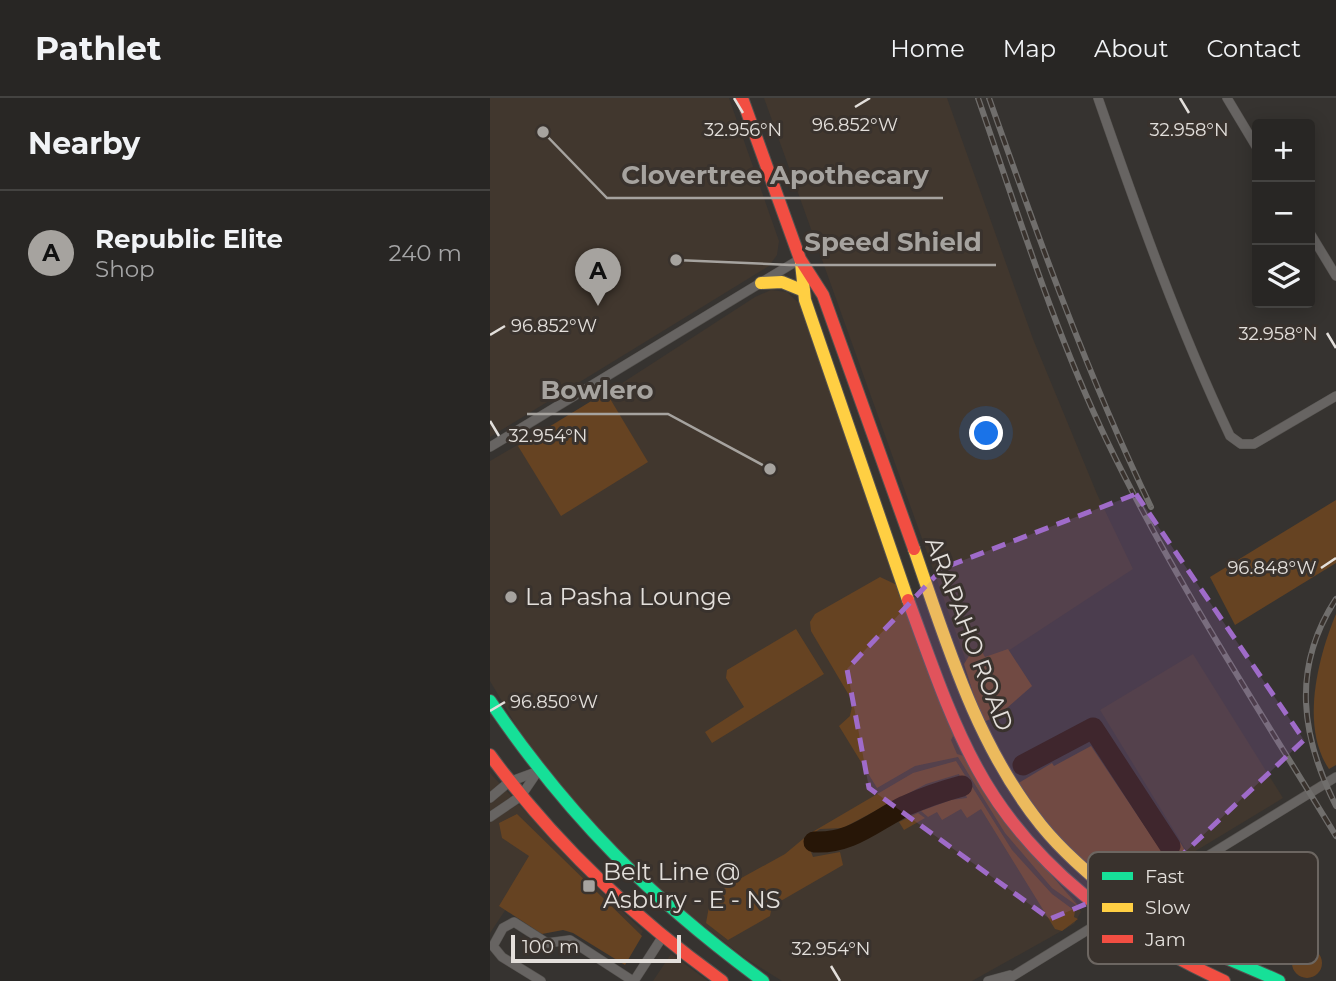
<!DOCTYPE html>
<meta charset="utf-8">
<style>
body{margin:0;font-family:Montserrat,sans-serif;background:#302e2c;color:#f1f3f6}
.controls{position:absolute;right:21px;top:21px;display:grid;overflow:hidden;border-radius:7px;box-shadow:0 4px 18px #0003}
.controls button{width:63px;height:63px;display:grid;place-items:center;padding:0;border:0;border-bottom:2px solid #444341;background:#282624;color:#f1f3f6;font:35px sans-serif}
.scale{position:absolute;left:21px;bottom:18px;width:170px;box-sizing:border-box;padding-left:7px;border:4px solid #e3dfdb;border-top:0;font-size:19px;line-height:24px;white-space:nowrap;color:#e3dfdb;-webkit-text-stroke:5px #39322d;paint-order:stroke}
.you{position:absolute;left:497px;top:336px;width:24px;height:24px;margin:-18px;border:5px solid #fff;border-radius:50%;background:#1a73e8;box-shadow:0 0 0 10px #1a73e833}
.badge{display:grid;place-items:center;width:46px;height:46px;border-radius:50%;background:#a6a39f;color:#111;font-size:23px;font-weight:700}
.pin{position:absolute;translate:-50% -58px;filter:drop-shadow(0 2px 4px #0008)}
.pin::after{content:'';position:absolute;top:37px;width:24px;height:21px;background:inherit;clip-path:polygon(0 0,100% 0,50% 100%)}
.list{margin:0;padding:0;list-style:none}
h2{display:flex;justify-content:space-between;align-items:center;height:91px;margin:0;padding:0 28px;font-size:30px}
h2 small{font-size:23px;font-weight:400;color:#a5a5a6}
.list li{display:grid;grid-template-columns:46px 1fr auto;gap:21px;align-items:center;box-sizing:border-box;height:126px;padding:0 28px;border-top:2px solid #444341}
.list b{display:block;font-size:26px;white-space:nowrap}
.list p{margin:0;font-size:23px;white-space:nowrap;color:#a5a5a6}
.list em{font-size:23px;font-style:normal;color:#a5a5a6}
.icon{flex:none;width:38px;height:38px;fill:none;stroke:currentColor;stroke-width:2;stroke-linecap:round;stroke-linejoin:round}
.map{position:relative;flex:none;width:846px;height:883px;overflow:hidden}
header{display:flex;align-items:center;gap:42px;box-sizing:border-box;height:98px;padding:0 35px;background:#282624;border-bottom:2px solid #444341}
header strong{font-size:33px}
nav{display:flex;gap:38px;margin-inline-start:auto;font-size:24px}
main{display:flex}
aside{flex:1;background:#282624}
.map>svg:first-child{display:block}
.built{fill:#41372e}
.green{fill:#664322}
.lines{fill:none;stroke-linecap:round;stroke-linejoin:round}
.river{stroke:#271607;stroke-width:21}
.street-casing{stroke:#55524f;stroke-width:10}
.fast-casing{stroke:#55524f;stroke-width:14}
.slow-casing{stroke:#55524f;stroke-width:14}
.jam-casing{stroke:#55524f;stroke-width:14}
.street{stroke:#676462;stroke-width:9}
.fast{stroke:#16e098;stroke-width:12}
.slow{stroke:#ffcf43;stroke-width:12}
.jam{stroke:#f24e42;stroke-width:12}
.rail-casing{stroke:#706e6c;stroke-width:6}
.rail{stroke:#39322d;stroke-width:3.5;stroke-dasharray:10;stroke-linecap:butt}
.marked{fill:#9f6bc9;fill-opacity:0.2;stroke:#9f6bc9;stroke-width:5;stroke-dasharray:14 9;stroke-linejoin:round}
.ticks{fill:none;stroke:#e3dfdb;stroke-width:2.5}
.poi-dot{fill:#a6a39f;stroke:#39322d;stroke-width:2.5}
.labels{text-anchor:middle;stroke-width:6;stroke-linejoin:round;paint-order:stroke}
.poi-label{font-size:24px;fill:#e3dfdb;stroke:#39322d;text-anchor:start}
.street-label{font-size:24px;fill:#e3dfdb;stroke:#39322d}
.key{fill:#39322d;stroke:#6c6661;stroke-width:2}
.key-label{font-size:19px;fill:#e3dfdb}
.ticks-label{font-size:18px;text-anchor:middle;fill:#e3dfdb;stroke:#39322d;stroke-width:6;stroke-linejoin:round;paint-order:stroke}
.leader{fill:none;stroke:#a6a39f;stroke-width:2.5}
.callout-dot{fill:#a6a39f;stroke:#39322d;stroke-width:2.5}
.callout-label{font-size:26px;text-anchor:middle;font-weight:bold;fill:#a6a39f;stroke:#39322d;stroke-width:6;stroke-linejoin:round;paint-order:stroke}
</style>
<header>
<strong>Pathlet</strong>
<nav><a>Home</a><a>Map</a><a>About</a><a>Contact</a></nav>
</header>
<main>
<aside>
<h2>Nearby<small></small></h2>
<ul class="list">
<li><span class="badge">A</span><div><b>Republic Elite</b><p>Shop</p></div><em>240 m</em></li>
</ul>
</aside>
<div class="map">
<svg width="846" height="883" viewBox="0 0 846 883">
<rect width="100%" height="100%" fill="#363330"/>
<g class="built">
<polygon points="0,0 239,0 289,143 287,157 279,168 0,339"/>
<polygon points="274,0 457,0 543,241 607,396 643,471 515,555 477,566"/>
<polygon points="281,192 297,194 316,212 489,685 517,726 544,761 585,801 591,814 584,826 482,883 292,883 255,860 181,802 130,754 72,691 34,641 0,583 0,363 126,289 265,199"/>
<polygon points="703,556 793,700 699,757 610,612"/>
<polygon points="0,675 94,777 153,833 138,858 20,805 0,835"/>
<polygon points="181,856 218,883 163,883"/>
</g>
<g class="green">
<polygon points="116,294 158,364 71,418 28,348"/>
<polygon points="846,402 846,465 745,527 720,479"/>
<polygon points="390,479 407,487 464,636 461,642 467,656 474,658 517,726 589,809 562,790 515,735 468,659 425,668 387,690 349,628 360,618 363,604 321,533 320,524 325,516"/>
<path d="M846 516V667L839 671C810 629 828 559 846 516Z"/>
<polygon points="306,531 334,576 222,645 215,634 254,609 236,580 237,572"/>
<polygon points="518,551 542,588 509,617 496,623 491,620 474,566 479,558 491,552 495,559"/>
<path d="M601 648 672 754 690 744 697 756 638 790C632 787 629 793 620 787 582 764 553 722 527 686L562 665 564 668Z"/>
<polygon points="466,663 522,752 562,796 585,813 584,819 588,821 572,833 565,831 491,711 477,720 471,711 452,722 447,714 438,719 431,713 461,702 477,700 469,676 436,686 353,730 330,731 322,736 319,749 323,759 350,754 353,767 282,808 280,818 238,842 216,825 220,803 235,789 295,756 319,736 423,675"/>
<polygon points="428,715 435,720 414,732 409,724"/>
<polygon points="27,716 152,838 135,867 83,835 73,832 52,836 9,808 39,758 12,740 9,725"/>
<circle cx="817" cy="865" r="15"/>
</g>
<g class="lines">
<g class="river">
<polyline points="533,667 603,630 680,748"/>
<path d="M324 744C361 746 383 724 415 708 433 700 453 693 472 688"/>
</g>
<g class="street-casing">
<g id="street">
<path d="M608 0C648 115 688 228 740 338L751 346H764L846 298"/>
<polyline points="737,0 767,50"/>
<polyline points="820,135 846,178"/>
<polyline points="0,349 310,161"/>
<polyline points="0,700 19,684 46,674"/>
<polyline points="0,719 31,698 48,673"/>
<polyline points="51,883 12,859 3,848 13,830 24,824 57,845 80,842 143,883"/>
<polyline points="144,883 173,838"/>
<polyline points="498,883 520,877"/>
<polyline points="515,883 846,679"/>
</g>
</g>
<g class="fast-casing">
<g id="fast">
<path d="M0 603C79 719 160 800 273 883"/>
<path d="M624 797C672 838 733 857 789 883"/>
</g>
</g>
<g class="slow-casing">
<g id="slow">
<polyline points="311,165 315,202 418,502"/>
<polyline points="271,185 292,184 314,193"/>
<path d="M424 451C457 546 486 646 551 727 572 753 598 775 624 797"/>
</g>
</g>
<g class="jam-casing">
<g id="jam">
<polyline points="252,0 310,161 333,197 424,451"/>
<path d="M418 502C439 558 458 617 487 670 540 768 635 838 734 883"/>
<path d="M0 657C65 746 143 819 232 883"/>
</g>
</g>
<use href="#street" class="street"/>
<use href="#fast" class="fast"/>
<use href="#slow" class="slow"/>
<use href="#jam" class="jam"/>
<g class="rail-casing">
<g id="rail">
<path d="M488 0C528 115 564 233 617 343 683 480 767 608 846 738"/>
<path d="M499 0C548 139 597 276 661 409"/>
<path d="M846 501C801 570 811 638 846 708"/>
</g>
</g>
<use href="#rail" class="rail"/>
</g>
<path class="marked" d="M646 396 814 642 675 773 560 821 379 690 357 571 453 470Z"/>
<path class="ticks" d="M244 0 253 15M690 0 699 15M365 9 380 0M837 235 846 250M0 237 15 228M0 323 9 338M831 470 846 460M0 613 15 604M341 868 350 883"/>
<g class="poi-dot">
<circle cx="21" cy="499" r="7"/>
<rect x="92" y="781" width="14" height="14" rx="3.5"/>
</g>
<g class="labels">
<g class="poi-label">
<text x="35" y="507">La Pasha Lounge</text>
<text x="113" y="782">Belt Line @<tspan x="113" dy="28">Asbury - E - NS</tspan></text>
</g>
<g class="street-label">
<text transform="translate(479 536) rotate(69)" y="8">ARAPAHO ROAD</text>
</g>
</g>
<rect x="598" y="754" width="230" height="112" rx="10" class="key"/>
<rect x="612" y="774" width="31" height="8" fill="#16e098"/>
<rect x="612" y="805" width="31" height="9" fill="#ffcf43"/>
<rect x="612" y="837" width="31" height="8" fill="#f24e42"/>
<g class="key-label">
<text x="655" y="785">Fast</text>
<text x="655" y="816">Slow</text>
<text x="655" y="848">Jam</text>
</g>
<g class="ticks-label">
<text x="365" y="33">96.852°W</text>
<text x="253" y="38">32.956°N</text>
<text x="699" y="38">32.958°N</text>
<text x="64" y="234">96.852°W</text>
<text x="788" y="242">32.958°N</text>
<text x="58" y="344">32.954°N</text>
<text x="782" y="476">96.848°W</text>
<text x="64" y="610">96.850°W</text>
<text x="341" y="857">32.954°N</text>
</g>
<path class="leader" d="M53 34L117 100H453M186 162L300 167H506M280 371L178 316H37"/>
<g class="callout-dot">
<circle cx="53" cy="34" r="7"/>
<circle cx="186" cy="162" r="7"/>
<circle cx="280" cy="371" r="7"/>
</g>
<g class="callout-label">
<text x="285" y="86">Clovertree Apothecary</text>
<text x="403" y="153">Speed Shield</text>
<text x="107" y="301">Bowlero</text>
</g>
</svg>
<div class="controls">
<button>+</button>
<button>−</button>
<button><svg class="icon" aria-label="layers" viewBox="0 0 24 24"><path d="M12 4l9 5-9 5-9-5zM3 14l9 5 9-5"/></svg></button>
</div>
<div class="scale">100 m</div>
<div class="you"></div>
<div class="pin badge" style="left:108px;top:208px">A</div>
</div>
</main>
